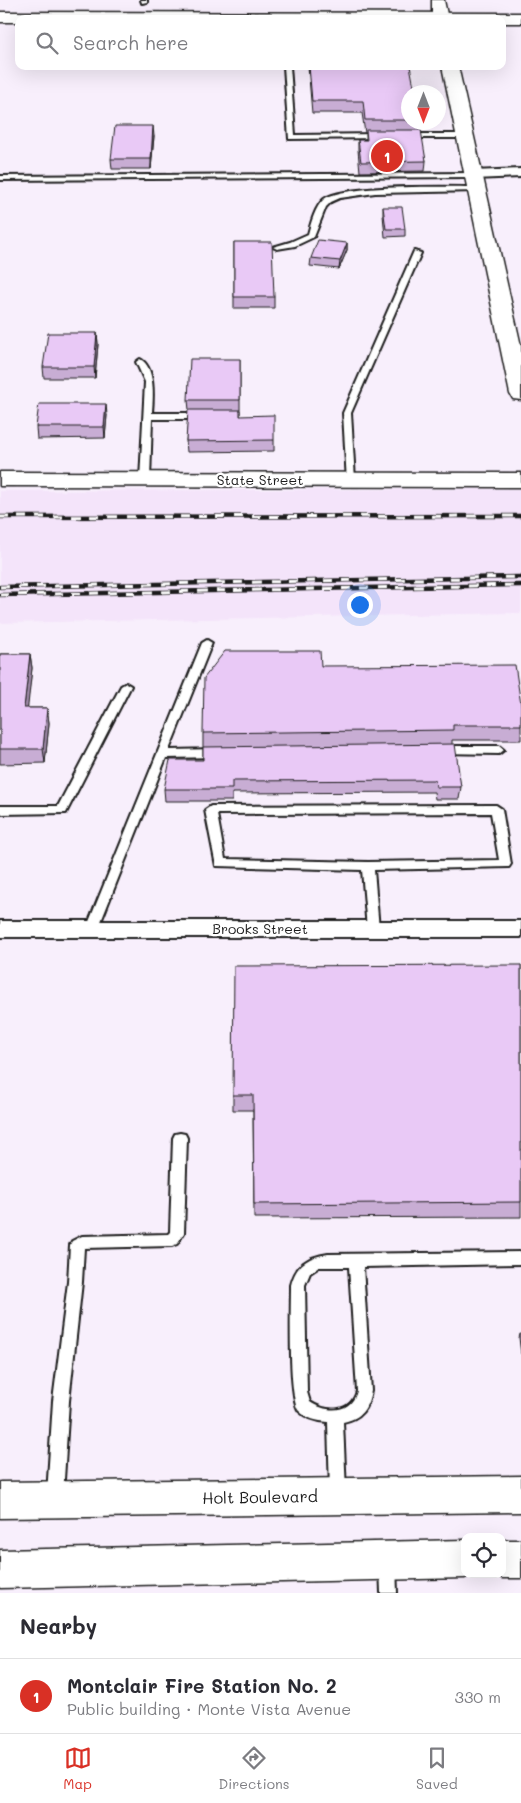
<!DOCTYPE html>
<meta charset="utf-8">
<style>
body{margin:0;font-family:Mali,sans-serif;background:#f2f2f3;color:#2b2b33}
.controls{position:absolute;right:15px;bottom:15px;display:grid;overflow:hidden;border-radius:10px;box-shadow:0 5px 20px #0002}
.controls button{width:45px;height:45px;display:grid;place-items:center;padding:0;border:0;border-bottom:1px solid #e1e1e2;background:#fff;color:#2b2b33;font:25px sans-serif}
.compass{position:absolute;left:401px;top:85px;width:45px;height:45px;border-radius:50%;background:#fff;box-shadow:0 5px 20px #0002;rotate:180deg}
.you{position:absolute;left:359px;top:604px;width:18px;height:18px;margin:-12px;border:4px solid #fff;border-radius:50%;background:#1a73e8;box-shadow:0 0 0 8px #1a73e833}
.badge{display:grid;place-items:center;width:32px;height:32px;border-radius:50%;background:#d93025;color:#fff;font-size:16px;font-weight:700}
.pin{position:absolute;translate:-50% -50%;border:2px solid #fff;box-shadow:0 1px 5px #0006}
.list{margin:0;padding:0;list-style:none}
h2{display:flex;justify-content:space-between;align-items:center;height:65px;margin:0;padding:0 20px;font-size:21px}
h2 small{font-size:16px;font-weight:400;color:#7c7c81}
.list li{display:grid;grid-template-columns:32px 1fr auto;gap:15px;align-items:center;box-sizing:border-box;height:75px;padding:0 20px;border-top:1px solid #e1e1e2}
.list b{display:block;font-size:19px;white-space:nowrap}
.list p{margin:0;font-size:16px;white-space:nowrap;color:#7c7c81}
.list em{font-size:16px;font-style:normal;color:#7c7c81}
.icon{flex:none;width:28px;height:28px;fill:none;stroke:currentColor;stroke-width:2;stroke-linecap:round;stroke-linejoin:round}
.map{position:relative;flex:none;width:521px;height:1593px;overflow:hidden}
.search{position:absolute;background:#fff;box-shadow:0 5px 20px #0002;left:15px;right:15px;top:15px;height:55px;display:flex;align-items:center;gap:12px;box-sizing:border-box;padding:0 18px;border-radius:10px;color:#7c7c81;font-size:19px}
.sheet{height:140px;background:#fff}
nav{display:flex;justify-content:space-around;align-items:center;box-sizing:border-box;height:70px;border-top:1px solid #e1e1e2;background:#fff;font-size:14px;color:#7c7c81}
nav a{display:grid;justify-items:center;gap:2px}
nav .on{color:#d93025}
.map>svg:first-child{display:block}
.built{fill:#f4e4fa}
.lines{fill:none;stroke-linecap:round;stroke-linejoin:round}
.service-casing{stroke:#1c1c1c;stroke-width:4}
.minor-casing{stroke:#1c1c1c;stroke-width:4}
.tertiary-casing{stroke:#1c1c1c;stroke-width:3}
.secondary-casing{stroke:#1c1c1c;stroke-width:3}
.primary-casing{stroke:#1c1c1c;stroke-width:3}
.service{fill:#fff;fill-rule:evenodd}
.minor{fill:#fff;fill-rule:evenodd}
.tertiary{fill:#fff;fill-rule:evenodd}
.secondary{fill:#fff;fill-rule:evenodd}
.primary{fill:#fff;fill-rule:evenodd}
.rail-casing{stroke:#1c1c1c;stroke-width:4.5}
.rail{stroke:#fff;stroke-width:3;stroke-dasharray:9;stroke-linecap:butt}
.wall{fill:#c8add4;stroke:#1c1c1c}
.shaded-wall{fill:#a38dac;stroke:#1c1c1c}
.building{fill:#e9c9f6;stroke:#1c1c1c}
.labels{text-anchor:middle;stroke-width:4.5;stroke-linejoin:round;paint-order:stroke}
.street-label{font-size:14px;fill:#1c1c1c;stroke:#fff}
.near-street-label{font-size:16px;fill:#1c1c1c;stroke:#fff}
</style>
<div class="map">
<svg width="521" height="1593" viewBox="0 0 521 1593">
<rect width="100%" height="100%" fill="#f8effc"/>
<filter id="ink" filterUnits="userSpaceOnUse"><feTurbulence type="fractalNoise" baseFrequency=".02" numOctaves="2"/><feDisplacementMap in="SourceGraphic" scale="10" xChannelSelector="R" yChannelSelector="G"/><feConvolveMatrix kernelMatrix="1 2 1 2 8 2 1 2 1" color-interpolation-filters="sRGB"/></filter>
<g filter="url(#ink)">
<polygon class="built" points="521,489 521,613 0,623 0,491"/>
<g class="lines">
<g class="service-casing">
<g id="service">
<polygon points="141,0 147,0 147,2 142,3"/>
<polygon points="284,66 290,66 295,135 381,134 384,134 384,138 289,139"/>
<polygon points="404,134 465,134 469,136 465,138 404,138"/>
<polygon points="476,173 476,177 473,177 0,180 0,176"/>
<path d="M477 187 481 189 480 191 375 193 340 198 331 202 326 207 314 237 295 246 277 249 273 247 290 242 308 234C311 223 315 207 324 199 344 184 448 187 477 187Z"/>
<polygon points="414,251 421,253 351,413 355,480 353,482 347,482 343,413"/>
<path d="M140 359C156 367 153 399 152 413H201L205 416 201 419H152L150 480 145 483 140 480 145 382 136 362Z"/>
<polygon points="207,640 212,643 169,750 218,749 223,753 218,757 166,758 98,929 96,932 88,932 86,929 202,643"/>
<polygon points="126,683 131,686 66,813 0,814 0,806 58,806 121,686"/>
<polygon points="442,746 499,746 504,750 499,754 438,753 437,750"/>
<path d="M496 805 502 809 511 864 509 867 374 870 379 929 377 932H369L367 929 362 870 216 866 205 810 211 806ZM491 813 499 860 368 862 225 859 217 814Z"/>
<polygon points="180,1133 185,1134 187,1138 184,1233 177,1244 172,1246 84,1248 82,1282 69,1401 63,1495 61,1500 55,1502 49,1500 47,1495 53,1401 68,1282 70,1245 72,1241 82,1236 168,1234 170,1232 173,1138 175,1134"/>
<path d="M521 1252V1264L363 1267 371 1391C367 1409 362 1418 343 1422L346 1492 344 1497 338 1499 332 1497 330 1492 328 1422C317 1421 307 1419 299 1411 288 1399 291 1306 291 1285 296 1265 307 1257 328 1254ZM319 1267H349L357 1391C351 1414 327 1413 310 1402L307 1392 305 1285 310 1273Z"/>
<polygon points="388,1557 394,1559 396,1565 397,1593 381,1593 380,1565 382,1559"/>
</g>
</g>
<g class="minor-casing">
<g id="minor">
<polygon points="521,169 521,177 473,179 466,175 473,171"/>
<rect x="0" y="921" width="521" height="16"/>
</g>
</g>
<g class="tertiary-casing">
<polygon id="tertiary" points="0,472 521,473 521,487 0,486"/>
</g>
<g class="secondary-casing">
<g id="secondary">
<polygon points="432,0 444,0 448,19 432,19"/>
<polygon points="442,66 458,66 521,346 521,400 513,399 510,394"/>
</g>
</g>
<g class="primary-casing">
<g id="primary">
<polygon points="0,12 521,13 521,23 502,23 502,19 19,19 19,22 0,22"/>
<polygon points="521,1476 521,1512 0,1518 0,1482"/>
<polygon points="465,1540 465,1574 474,1574 465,1578 0,1588 0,1550"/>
<polygon points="502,1540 521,1540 521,1578 502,1578 493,1574 502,1574"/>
</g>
</g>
<use href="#service" class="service"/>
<use href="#minor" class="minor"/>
<use href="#tertiary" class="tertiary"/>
<use href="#secondary" class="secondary"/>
<use href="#primary" class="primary"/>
<g class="rail-casing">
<g id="rail">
<polyline points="0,517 521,516"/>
<polyline points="0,587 521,577"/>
<polyline points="0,595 521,585"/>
</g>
</g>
<use href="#rail" class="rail"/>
</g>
<g class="wall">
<polygon points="308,66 410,66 408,92 408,122 419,122 419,130 426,161 425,171 360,172 358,150 358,140 366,140 366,133 365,133 362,113 312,113"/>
<polygon points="154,136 151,169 112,169 111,159"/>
<polygon points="383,207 405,229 405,236 385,237 383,215"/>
<polygon points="234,242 274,297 274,308 234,308"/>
<polygon points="347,243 347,250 339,269 310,266 311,258"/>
<polygon points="97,333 98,344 95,378 44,378 43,367"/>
<polygon points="240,359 240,416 274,440 274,451 187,452 186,441 189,410 188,400"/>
<polygon points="107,415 105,438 37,439 36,427"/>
<polygon points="0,654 30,654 32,668 27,708 47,708 49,723 45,763 0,764"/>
<polygon points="321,666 521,705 521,740 452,740 452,745 461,787 459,799 435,799 434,792 232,793 232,801 165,801 164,789 203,760 203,733"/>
<polygon points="521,965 521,1217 254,1218 253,1110 233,1110 233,1095"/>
<polygon points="520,1334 521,1334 521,1354 519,1338"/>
</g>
<g class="shaded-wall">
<polygon points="153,126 154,136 151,169 151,159"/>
<polygon points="347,243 347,250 339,269 340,261"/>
<polygon points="97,333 98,344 95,378 94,367"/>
<polygon points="106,404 107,415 105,438 104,427"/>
<polygon points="30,654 32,668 26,723 24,708"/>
<polygon points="47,708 49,723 45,763 43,749"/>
</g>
<g class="building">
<polygon points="309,66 410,66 415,92 408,92 408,120 365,120 363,101 312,101"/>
<polygon points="115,126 153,126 151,159 111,159"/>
<polygon points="366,130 421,130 426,161 361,162 358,140 367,140"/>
<polygon points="383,207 402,207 405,229 386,229"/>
<polygon points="318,240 347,243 340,261 311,258"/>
<polygon points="234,242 272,242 274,297 234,297"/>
<polygon points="48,333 97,333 94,367 43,367"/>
<polygon points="190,359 240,359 240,400 188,400"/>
<polygon points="39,404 106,404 104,427 36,427"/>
<polygon points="188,410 240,410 240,416 274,415 274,440 186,441"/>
<polygon points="225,651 320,651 321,666 515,665 521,705 521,725 453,725 453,730 203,733 204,678"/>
<polygon points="0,654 30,654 24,708 47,708 43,749 0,749"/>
<polygon points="455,744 461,787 436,787 435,780 232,781 232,789 164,789 170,760 203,760 203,747"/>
<polygon points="521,965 521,1202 254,1204 253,1095 233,1095 234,966"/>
</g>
</g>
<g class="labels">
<g class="street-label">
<text x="260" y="485">State Street</text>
<text x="260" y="934">Brooks Street</text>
</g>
<g class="near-street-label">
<text transform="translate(260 1497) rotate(-1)" y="6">Holt Boulevard</text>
</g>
</g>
</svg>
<div class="controls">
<button><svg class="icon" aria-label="locate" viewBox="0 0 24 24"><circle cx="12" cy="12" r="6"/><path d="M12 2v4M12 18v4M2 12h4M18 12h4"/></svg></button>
</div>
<svg class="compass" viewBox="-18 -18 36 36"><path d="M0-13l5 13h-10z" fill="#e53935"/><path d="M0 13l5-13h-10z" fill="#7c7c81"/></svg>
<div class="you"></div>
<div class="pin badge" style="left:387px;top:156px">1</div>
<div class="search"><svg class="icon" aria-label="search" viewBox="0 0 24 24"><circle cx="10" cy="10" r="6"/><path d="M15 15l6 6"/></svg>Search here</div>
</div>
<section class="sheet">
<h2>Nearby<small></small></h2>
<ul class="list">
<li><span class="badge">1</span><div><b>Montclair Fire Station No. 2</b><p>Public building · Monte Vista Avenue</p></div><em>330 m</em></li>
</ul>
</section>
<nav>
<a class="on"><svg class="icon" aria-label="map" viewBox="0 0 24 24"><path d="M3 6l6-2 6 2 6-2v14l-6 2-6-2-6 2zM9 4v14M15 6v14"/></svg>Map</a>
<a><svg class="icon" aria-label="directions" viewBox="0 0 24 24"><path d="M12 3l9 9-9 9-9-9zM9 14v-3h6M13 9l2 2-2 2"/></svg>Directions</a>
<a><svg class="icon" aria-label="saved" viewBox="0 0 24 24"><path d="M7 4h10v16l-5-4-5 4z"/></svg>Saved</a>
</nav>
